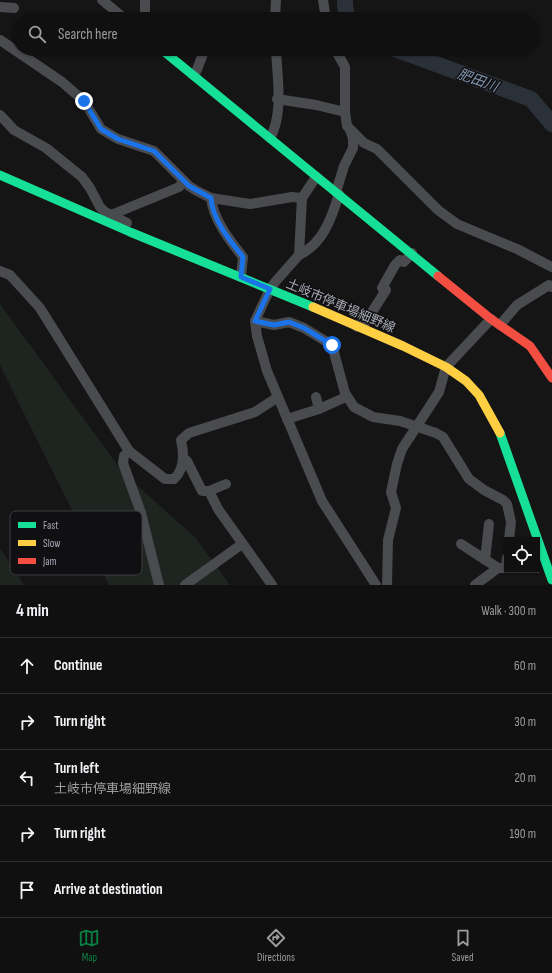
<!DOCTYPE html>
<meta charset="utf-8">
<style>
body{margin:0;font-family:"Sofia Sans Condensed","Noto Sans JP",sans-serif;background:#1e1e1e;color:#f1f3f6}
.controls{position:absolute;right:12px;bottom:12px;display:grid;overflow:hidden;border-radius:0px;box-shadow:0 1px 3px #0004}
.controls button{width:36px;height:36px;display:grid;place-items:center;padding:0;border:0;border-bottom:1px solid #303030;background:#101010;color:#f1f3f6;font:20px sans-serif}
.stop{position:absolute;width:12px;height:12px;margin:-9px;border:3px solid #1a73e8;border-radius:50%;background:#fff}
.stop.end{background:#1a73e8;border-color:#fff;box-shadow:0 1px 4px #0008}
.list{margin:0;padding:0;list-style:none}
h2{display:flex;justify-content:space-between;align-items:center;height:52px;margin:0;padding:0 16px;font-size:17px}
h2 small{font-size:13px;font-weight:400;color:#9c9d9f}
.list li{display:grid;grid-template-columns:26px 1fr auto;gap:12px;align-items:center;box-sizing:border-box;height:56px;padding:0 16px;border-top:1px solid #303030}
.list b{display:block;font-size:15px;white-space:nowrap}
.list p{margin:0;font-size:13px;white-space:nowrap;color:#9c9d9f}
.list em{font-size:13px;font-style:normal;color:#9c9d9f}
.icon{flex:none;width:22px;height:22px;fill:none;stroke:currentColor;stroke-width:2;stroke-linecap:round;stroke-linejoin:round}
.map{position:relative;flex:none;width:552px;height:585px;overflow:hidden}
.search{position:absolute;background:#101010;box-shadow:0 1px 3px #0004;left:12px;right:12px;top:12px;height:44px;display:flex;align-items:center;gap:10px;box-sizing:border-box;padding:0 14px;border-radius:22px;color:#9c9d9f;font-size:15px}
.sheet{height:332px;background:#101010}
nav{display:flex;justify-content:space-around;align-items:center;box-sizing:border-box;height:56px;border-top:1px solid #303030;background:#101010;font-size:11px;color:#9c9d9f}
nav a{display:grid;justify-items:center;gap:2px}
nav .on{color:#0b8043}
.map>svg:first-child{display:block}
.green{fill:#1e241f}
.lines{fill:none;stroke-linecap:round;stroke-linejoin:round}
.river{stroke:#2b3138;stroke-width:16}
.street{stroke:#4a4b4e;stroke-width:10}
.fast{stroke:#16e098;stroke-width:9}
.slow{stroke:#ffcf43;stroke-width:9}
.jam{stroke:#f24e42;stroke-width:9}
.route{stroke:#1a73e8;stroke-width:5}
.labels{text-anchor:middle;stroke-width:3;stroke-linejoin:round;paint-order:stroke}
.street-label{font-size:13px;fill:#a7aab6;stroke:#100f11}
.water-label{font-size:14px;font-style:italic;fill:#8095af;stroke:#100f11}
.key{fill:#100f11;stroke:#3d3e43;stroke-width:1}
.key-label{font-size:11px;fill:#a7aab6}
</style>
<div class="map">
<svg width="552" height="585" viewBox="0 0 552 585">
<rect width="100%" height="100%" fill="#151515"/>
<g class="green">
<polygon points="0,304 124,474 195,537 230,585 109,585 0,365"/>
<polygon points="0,548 24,585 0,585"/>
</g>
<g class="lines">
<g class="river">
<polyline points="345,0 345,6 348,19"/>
<polyline points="395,49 531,99 552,124"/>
</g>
<g class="street">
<polyline points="102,0 125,19"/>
<polyline points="145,0 145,19"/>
<polyline points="323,0 326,19"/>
<polyline points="0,7 14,8"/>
<polyline points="275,19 276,0"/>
<polyline points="0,40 62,82 84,101 101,129 118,139 154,151 189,186 197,191 211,198 250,204 292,197 302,198"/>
<polyline points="335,49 345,67 345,112"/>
<polyline points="193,75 196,72 205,49"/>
<polyline points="277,99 316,105 345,112 347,126 364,143 377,149 438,210 457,224 517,249 552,267"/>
<polyline points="0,115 14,130 46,148 82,177 90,188 100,207 105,212 127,223"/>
<path d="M270 138C284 114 277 76 276 49"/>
<polyline points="316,177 302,198 299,255 276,281 270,289 255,321 257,336 267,371 322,501 376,585"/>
<polyline points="336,192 344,166 353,148 353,138 350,130"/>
<path d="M211 198C213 219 230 241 243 257L241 277"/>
<polyline points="111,215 179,187 184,181"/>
<path d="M299 255C323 244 332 217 339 194"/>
<path d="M0 271 10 275 40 308 129 451 165 479H174C185 469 184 453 181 440L189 433 255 412 278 397"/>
<polyline points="255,321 274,325 289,322 304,328 332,345 345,393 354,407 373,417 400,421 436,433 443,437 469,479 484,490 503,500 507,504 511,522 509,540"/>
<polyline points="500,325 517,305 549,285 552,287"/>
<polyline points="357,327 361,323 365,323 386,290 382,288 395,265 400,260 404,262 412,253"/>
<polyline points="319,409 346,397"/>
<polyline points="287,419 319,409 316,397"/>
<polyline points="129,451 124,456 123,463 141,513 159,585"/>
<polyline points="183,458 187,461 202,491 209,491 226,484"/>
<polyline points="209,491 218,509 272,585"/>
<polyline points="461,544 498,568"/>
<polyline points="485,560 489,524"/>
<polyline points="506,568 507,558"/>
<polyline points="185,585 242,544"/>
<polyline points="387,585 388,540 396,508 391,492 397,464 402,449 439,392 446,367 491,319"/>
<polyline points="475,585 498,568 507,568"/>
</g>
<g class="fast">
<polyline points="161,49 438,276"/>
<polyline points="0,175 130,232 313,307"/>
<polyline points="500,433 552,580"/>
</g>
<polyline class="slow" points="313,307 403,346 446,367 466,381 479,395 500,433"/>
<polyline class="jam" points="438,276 491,319 530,346 552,378"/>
</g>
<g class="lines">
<path class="route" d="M84 101 101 129 118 139 154 151 189 186 211 198C212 219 230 241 243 257L241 277 270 289 255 321 274 325 289 322 304 328 332 345"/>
</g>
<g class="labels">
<g class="street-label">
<text transform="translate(341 305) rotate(23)" y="5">土岐市停車場細野線</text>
</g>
<g class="water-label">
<text transform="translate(478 80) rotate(20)" y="5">肥田川</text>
</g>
</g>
<rect x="10" y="511" width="132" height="64" rx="6" class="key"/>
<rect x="18" y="522" width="18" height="6" fill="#16e098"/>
<rect x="18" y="540" width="18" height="6" fill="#ffcf43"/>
<rect x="18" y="558" width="18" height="6" fill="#f24e42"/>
<g class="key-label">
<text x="43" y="529">Fast</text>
<text x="43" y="547">Slow</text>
<text x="43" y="565">Jam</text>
</g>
</svg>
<div class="controls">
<button><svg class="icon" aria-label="locate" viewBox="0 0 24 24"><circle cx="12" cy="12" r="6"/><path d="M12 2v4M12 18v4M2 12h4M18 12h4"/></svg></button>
</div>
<div class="stop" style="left:332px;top:345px"></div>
<div class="stop end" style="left:84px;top:101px"></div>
<div class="search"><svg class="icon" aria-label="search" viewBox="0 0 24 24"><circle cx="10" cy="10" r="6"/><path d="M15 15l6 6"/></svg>Search here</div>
</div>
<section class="sheet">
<h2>4 min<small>Walk · 300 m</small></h2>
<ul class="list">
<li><svg class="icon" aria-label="ahead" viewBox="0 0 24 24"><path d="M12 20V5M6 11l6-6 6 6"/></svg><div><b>Continue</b></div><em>60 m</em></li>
<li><svg class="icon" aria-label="right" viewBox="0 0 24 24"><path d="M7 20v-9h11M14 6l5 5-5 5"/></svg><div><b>Turn right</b></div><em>30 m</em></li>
<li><svg class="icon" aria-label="left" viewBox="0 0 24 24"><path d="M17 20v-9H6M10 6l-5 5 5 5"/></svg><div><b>Turn left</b><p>土岐市停車場細野線</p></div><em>20 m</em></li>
<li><svg class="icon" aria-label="right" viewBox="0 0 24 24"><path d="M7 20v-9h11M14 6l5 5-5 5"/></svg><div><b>Turn right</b></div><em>190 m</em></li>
<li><svg class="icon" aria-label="arrive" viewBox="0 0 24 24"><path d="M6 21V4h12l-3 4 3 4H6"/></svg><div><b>Arrive at destination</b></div></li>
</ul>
</section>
<nav>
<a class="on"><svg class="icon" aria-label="map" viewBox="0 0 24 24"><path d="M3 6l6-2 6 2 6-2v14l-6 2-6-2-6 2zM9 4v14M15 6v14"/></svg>Map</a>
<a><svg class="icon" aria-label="directions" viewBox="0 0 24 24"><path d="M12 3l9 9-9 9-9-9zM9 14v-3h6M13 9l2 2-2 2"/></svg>Directions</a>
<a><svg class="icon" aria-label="saved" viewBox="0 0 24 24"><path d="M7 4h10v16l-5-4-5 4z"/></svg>Saved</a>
</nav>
